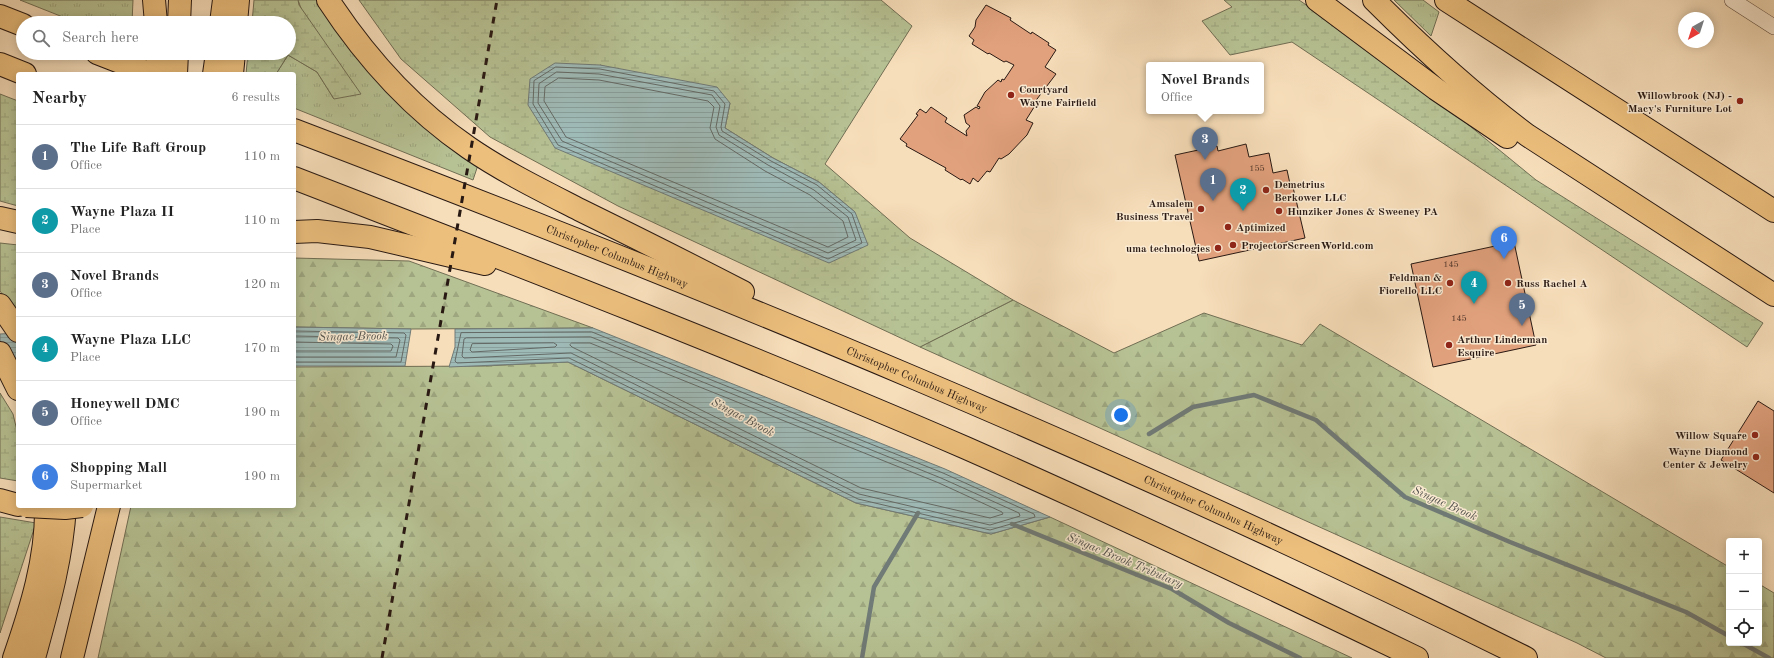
<!DOCTYPE html>
<meta charset="utf-8">
<style>
body{margin:0;font-family:"Old Standard TT",serif;background:#f2f2f2;color:#222}
.controls{position:absolute;right:12px;bottom:12px;display:grid;overflow:hidden;border-radius:4px;box-shadow:0 2px 10px #0003}
.controls button{width:36px;height:36px;display:grid;place-items:center;padding:0;border:0;border-bottom:1px solid #e0e0e0;background:#fff;color:#222;font:20px sans-serif}
.compass{position:absolute;left:1678px;top:12px;width:36px;height:36px;border-radius:50%;background:#fff;box-shadow:0 2px 10px #0003;rotate:219deg}
.you{position:absolute;left:1121px;top:415px;width:14px;height:14px;margin:-10px;border:3px solid #fff;border-radius:50%;background:#1a73e8;box-shadow:0 0 0 6px #1a73e833}
.badge{display:grid;place-items:center;width:26px;height:26px;border-radius:50%;background:#7c3aed;color:#fff;font-size:13px;font-weight:700}
.pin{position:absolute;translate:-50% -33px;filter:drop-shadow(0 1px 2px #0008)}
.pin::after{content:'';position:absolute;top:21px;width:14px;height:12px;background:inherit;clip-path:polygon(0 0,100% 0,50% 100%)}
.popup{position:absolute;left:1146px;top:62px;width:118px;height:52px;box-sizing:border-box;display:grid;place-content:center;border-radius:4px;background:#fff;filter:drop-shadow(0 1px 3px #0005);font-size:13px;white-space:nowrap;color:#767676}
.popup b{font-size:15px;color:#222}
.popup::after{content:'';position:absolute;left:50%;top:100%;margin-left:-8px;border:8px solid transparent;border-top-color:#fff}
.list{margin:0;padding:0;list-style:none}
h2{display:flex;justify-content:space-between;align-items:center;height:52px;margin:0;padding:0 16px;font-size:17px}
h2 small{font-size:13px;font-weight:400;color:#767676}
.list li{display:grid;grid-template-columns:26px 1fr auto;gap:12px;align-items:center;box-sizing:border-box;height:64px;padding:0 16px;border-top:1px solid #e0e0e0}
.list b{display:block;font-size:15px;white-space:nowrap}
.list p{margin:0;font-size:13px;white-space:nowrap;color:#767676}
.list em{font-size:13px;font-style:normal;color:#767676}
.icon{flex:none;width:22px;height:22px;fill:none;stroke:currentColor;stroke-width:2;stroke-linecap:round;stroke-linejoin:round}
.map{position:relative;flex:none;width:1774px;height:658px;overflow:hidden}
.search{position:absolute;background:#fff;box-shadow:0 2px 10px #0003;left:16px;top:16px;width:280px;height:44px;display:flex;align-items:center;gap:10px;box-sizing:border-box;padding:0 14px;border-radius:22px;color:#767676;font-size:15px}
.panel{position:absolute;background:#fff;box-shadow:0 2px 10px #0003;left:16px;top:72px;width:280px;height:436px;border-radius:4px}
.map>svg:first-child{display:block}
.grass{fill:url(#grass-tufts);stroke:#706e54}
.forest{fill:url(#forest-firs);stroke:#706e54}
.wetland{fill:url(#wetland-marsh);stroke:#706e54;fill-rule:evenodd}
.water{fill:url(#water-rules);stroke:#707a76}
.lines{fill:none;stroke-linecap:round;stroke-linejoin:round}
.shore{stroke:#646a66;stroke-width:1}
.stream{stroke:#707a76;stroke-width:4.5}
.building{fill:#e1a17d;stroke:#291913}
.street-casing{stroke:#5c4a3d;stroke-width:16}
.primary-casing{stroke:#291913;stroke-width:24}
.highway-casing{stroke:#291913;stroke-width:24}
.street{stroke:#faead2;stroke-width:15}
.primary{stroke:#ecbf7d;stroke-width:22}
.highway{stroke:#ecbf7d;stroke-width:22}
.rail{stroke:#291913;stroke-width:3;stroke-dasharray:7 7;stroke-linecap:butt}
.highway-bridge-casing{stroke:#291913;stroke-width:24;stroke-linecap:butt}
.highway-bridge{stroke:#ecbf7d;stroke-width:22}
.poi-dot{fill:#8f2418;stroke:#faead2;stroke-width:1.5}
.labels{text-anchor:middle;stroke-width:3;stroke-linejoin:round;paint-order:stroke}
.number-label{font-size:9px;fill:#573b2e}
.poi-label{font-size:11px;font-weight:bold;fill:#291913;stroke:#faead2;text-anchor:start}
.street-label{font-size:11px;fill:#291913;stroke:#faead2}
.water-label{font-size:12px;font-style:italic;fill:#52524d;stroke:#faead2}
</style>
<div class="map">
<svg width="1774" height="658" viewBox="0 0 1774 658">
<defs>
<pattern id="grass-tufts" width="24" height="20" patternUnits="userSpaceOnUse"><rect width="24" height="20" fill="#b7c294"/><path d="M3 7l-1-3M5 7V3M7 7l1-3M15 17l-1-3M17 17v-4M19 17l1-3" fill="none" stroke="#9da67f"/></pattern>
<pattern id="forest-firs" width="22" height="20" patternUnits="userSpaceOnUse"><rect width="22" height="20" fill="#b7c294"/><path d="M5 1l3.5 6h-7zM16 11l3.5 6h-7z" fill="#9da67f"/></pattern>
<pattern id="wetland-marsh" width="20" height="14" patternUnits="userSpaceOnUse"><rect width="20" height="14" fill="#b7c294"/><path d="M1 5h8M5 5V1M11 12h8M15 12V8" fill="none" stroke="#9da67f"/></pattern>
<pattern id="water-rules" width="6" height="5" patternUnits="userSpaceOnUse"><rect width="6" height="5" fill="#9fbbb8"/><path d="M0 2.5h6" fill="none" stroke="#89a09d"/></pattern>
</defs>
<rect width="100%" height="100%" fill="#f7deba"/>
<filter id="stains"><feTurbulence type="fractalNoise" baseFrequency=".005" numOctaves="4"/><feColorMatrix values="0 0 0 0 .2 0 0 0 0 .09 0 0 0 0 .02 0 0 0 .5 -.17"/></filter>
<radialGradient id="worn" r=".72"><stop offset=".6" stop-color="#630" stop-opacity="0"/><stop offset="1" stop-color="#630" stop-opacity=".3"/></radialGradient>
<g class="grass">
<polygon points="20,0 133,0 132,23 78,23"/>
<polygon points="298,0 318,0 330,20 363,66 420,123 478,165 473,180 294,108 294,74 276,74 288,55 317,72 334,99"/>
<polygon points="1394,0 1423,0 1439,12 1431,36"/>
</g>
<g class="forest">
<polygon points="294,258 409,261 593,328 411,329 294,327"/>
<polygon points="1013,300 1114,353 1204,313 1302,345 1320,324 1729,567 1729,643 1759,643 1759,584 1774,593 1774,658 1606,658 1577,643 920,347"/>
<polygon points="568,362 856,503 991,534 1050,517 1352,658 98,658 131,506 294,506 294,367 484,366"/>
</g>
<g class="wetland">
<polygon points="254,0 298,0 299,5 361,94 334,99 317,72 288,55 276,74 246,74 248,53 289,53 289,23 252,23"/>
<path d="M359 0H881L912 26 825 164 910 238 1013 300 920 347 618 206 490 137 401 59ZM600 65 730 103 725 128 773 158 819 182 855 212Z"/>
<polygon points="1224,0 1299,0 1405,73 1536,180 1763,323 1747,347 1292,42 1230,55 1202,21 1232,7"/>
<polygon points="0,94 18,101 18,206 0,201"/>
<polygon points="0,243 18,245 18,316 0,291"/>
<polygon points="0,393 13,414 18,435 18,481 0,478"/>
<polygon points="0,517 36,523 0,633"/>
</g>
<g class="water">
<polygon points="555,63 600,65 717,87 730,103 725,128 773,158 819,182 855,212 868,245 829,263 555,148 528,105 530,79"/>
<polygon points="294,327 411,329 405,366 294,366"/>
<polygon points="593,328 945,469 1050,517 991,534 856,503 568,362 449,367 455,347 455,329"/>
<polygon points="18,333 18,369 0,369 0,334"/>
</g>
<g class="lines">
<g class="shore">
<polygon points="556,67 600,69 714,91 725,104 721,127 722,131 771,161 817,185 852,214 862,243 828,259 558,145 533,104 534,81"/>
<polygon points="557,72 599,74 712,95 720,106 716,127 719,135 768,165 814,190 848,217 856,240 828,253 562,141 538,103 539,84"/>
<polygon points="559,78 599,80 708,101 714,107 710,128 715,139 765,171 810,195 843,221 848,237 828,247 566,137 544,101 545,87"/>
<polyline points="294,331 404,333 406,335 401,362 294,362"/>
<polygon points="592,332 943,473 1034,514 1035,517 990,530 858,499 569,358 457,363 455,361 461,333"/>
<polyline points="294,336 398,338 400,340 396,357 294,357"/>
<polygon points="591,337 941,478 1019,513 1020,516 990,525 859,494 571,353 464,358 462,356 464,339 466,338"/>
<polyline points="294,342 391,344 393,346 391,351 294,351"/>
<polygon points="554,343 557,345 555,347 472,352 470,350 472,344"/>
<polygon points="572,343 590,343 939,483 1002,512 1003,514 990,518 861,488 572,347 570,345"/>
</g>
<g class="stream">
<polyline points="1149,434 1193,407 1254,395 1316,420 1405,497 1510,542 1686,612 1729,636"/>
<polyline points="1012,524 1172,589 1229,623 1300,658"/>
<polyline points="1742,643 1769,658"/>
<polyline points="862,658 874,587 918,513"/>
</g>
</g>
<g class="building">
<polygon points="986,5 1011,18 1010,20 1031,34 1032,32 1049,43 1048,45 1056,50 1045,67 1056,74 1034,103 1036,104 1026,120 1033,123 1027,135 1009,154 1001,159 999,158 990,172 987,171 978,182 973,178 970,184 962,179 961,180 945,170 946,168 906,146 907,144 900,139 918,115 916,114 920,109 926,113 931,107 947,118 945,122 967,136 966,131 970,126 966,123 964,115 976,107 979,109 980,107 977,106 985,92 998,80 1001,82 1002,79 1004,80 1014,65 1006,61 1004,62 989,53 988,54 972,44 974,40 969,36 975,27 976,20"/>
<polygon points="1246,144 1249,157 1269,153 1273,173 1287,170 1290,184 1292,183 1305,238 1199,261 1175,155 1217,146 1218,151"/>
<polygon points="1514,242 1536,345 1433,367 1411,264"/>
<polygon points="1758,401 1774,411 1774,493 1721,460"/>
</g>
<g class="lines">
<g class="street-casing">
<polyline id="street" points="1732,0 1774,27"/>
</g>
<g class="primary-casing">
<g id="primary">
<polyline points="0,353 18,389"/>
<path d="M14 658C31 609 47 558 46 506"/>
</g>
</g>
<g class="highway-casing">
<g id="highway">
<polyline points="154,0 156,23"/>
<path d="M328 0C366 58 412 109 469 148 504 172 543 191 580 210 635 237 689 264 743 292"/>
<polyline points="1317,0 1436,89 1507,137"/>
<path d="M1374 0C1422 48 1472 94 1527 135L1774 295"/>
<polyline points="1446,0 1774,211"/>
<polyline points="0,16 23,25"/>
<polyline points="179,23 180,0"/>
<polyline points="221,23 224,0"/>
<polyline points="236,23 238,0"/>
<polyline points="97,53 151,74"/>
<polyline points="157,53 158,74"/>
<polyline points="0,64 25,74"/>
<polyline points="176,74 177,53"/>
<polyline points="214,74 217,53"/>
<polyline points="232,74 234,53"/>
<path id="s1" d="M294 130C712 289 1126 459 1526 658"/>
<path d="M294 178C519 265 744 352 966 448 1118 515 1268 586 1417 658"/>
<polyline points="0,218 18,222"/>
<polyline points="294,232 317,231 370,237 485,264"/>
<polyline points="0,305 18,331"/>
<polyline points="0,500 18,505"/>
<path d="M34 658C48 607 62 559 65 506"/>
<polyline points="72,658 109,506"/>
</g>
</g>
<use href="#street" class="street"/>
<use href="#primary" class="primary"/>
<use href="#highway" class="highway"/>
<polyline class="rail" points="382,658 497,0"/>
<g class="highway-bridge-casing">
<polyline id="highway-bridge" points="26,506 65,508 82,506"/>
</g>
<use href="#highway-bridge" class="highway-bridge"/>
</g>
<g class="poi-dot">
<circle cx="1011" cy="95" r="4"/>
<circle cx="1740" cy="101" r="4"/>
<circle cx="1266" cy="190" r="4"/>
<circle cx="1201" cy="209" r="4"/>
<circle cx="1279" cy="211" r="4"/>
<circle cx="1228" cy="227" r="4"/>
<circle cx="1233" cy="245" r="4"/>
<circle cx="1218" cy="248" r="4"/>
<circle cx="1450" cy="283" r="4"/>
<circle cx="1508" cy="283" r="4"/>
<circle cx="1449" cy="345" r="4"/>
<circle cx="1755" cy="435" r="4"/>
<circle cx="1756" cy="457" r="4"/>
</g>
<g class="labels">
<g class="number-label">
<text x="1257" y="171">155</text>
<text x="1451" y="267">145</text>
<text x="1459" y="321">145</text>
</g>
<g class="poi-label">
<text x="1019" y="93">Courtyard<tspan x="1019" dy="13">Wayne Fairfield</tspan></text>
<text x="1732" y="99" text-anchor="end">Willowbrook (NJ) -<tspan x="1732" dy="13">Macy's Furniture Lot</tspan></text>
<text x="1274" y="188">Demetrius<tspan x="1274" dy="13">Berkower LLC</tspan></text>
<text x="1193" y="207" text-anchor="end">Amsalem<tspan x="1193" dy="13">Business Travel</tspan></text>
<text x="1287" y="215">Hunziker Jones &amp; Sweeney PA</text>
<text x="1236" y="231">Aptimized</text>
<text x="1241" y="249">ProjectorScreenWorld.com</text>
<text x="1210" y="252" text-anchor="end">uma technologies</text>
<text x="1442" y="281" text-anchor="end">Feldman &amp;<tspan x="1442" dy="13">Fiorello LLC</tspan></text>
<text x="1516" y="287">Russ Rachel A</text>
<text x="1457" y="343">Arthur Linderman<tspan x="1457" dy="13">Esquire</tspan></text>
<text x="1747" y="439" text-anchor="end">Willow Square</text>
<text x="1748" y="455" text-anchor="end">Wayne Diamond<tspan x="1748" dy="13">Center &amp; Jewelry</tspan></text>
</g>
<g class="street-label">
<text dy="4" stroke="none"><textPath href="#s1" startOffset="347">Christopher Columbus Highway</textPath></text>
<text dy="4" stroke="none"><textPath href="#s1" startOffset="671">Christopher Columbus Highway</textPath></text>
<text dy="4" stroke="none"><textPath href="#s1" startOffset="995">Christopher Columbus Highway</textPath></text>
</g>
<g class="water-label">
<text transform="translate(353 336) rotate(-1)" y="4">Singac Brook</text>
<text transform="translate(743 417) rotate(28)" y="4">Singac Brook</text>
<text transform="translate(1445 503) rotate(24)" y="4">Singac Brook</text>
<text transform="translate(1125 560) rotate(23)" y="4">Singac Brook Tributary</text>
</g>
</g>
<rect width="100%" height="100%" filter="url(#stains)"/>
<rect width="100%" height="100%" fill="url(#worn)"/>
</svg>
<div class="controls">
<button>+</button>
<button>−</button>
<button><svg class="icon" aria-label="locate" viewBox="0 0 24 24"><circle cx="12" cy="12" r="6"/><path d="M12 2v4M12 18v4M2 12h4M18 12h4"/></svg></button>
</div>
<svg class="compass" viewBox="-18 -18 36 36"><path d="M0-13l5 13h-10z" fill="#e53935"/><path d="M0 13l5-13h-10z" fill="#767676"/></svg>
<div class="you"></div>
<div class="pin badge" style="left:1213px;top:201px;background:#5c6f8a">1</div>
<div class="pin badge" style="left:1243px;top:211px;background:#0f9aa8">2</div>
<div class="pin badge" style="left:1205px;top:160px;background:#5c6f8a">3</div>
<div class="popup"><b>Novel Brands</b>Office</div>
<div class="pin badge" style="left:1474px;top:304px;background:#0f9aa8">4</div>
<div class="pin badge" style="left:1522px;top:326px;background:#5c6f8a">5</div>
<div class="pin badge" style="left:1504px;top:259px;background:#3f7fe0">6</div>
<div class="search"><svg class="icon" aria-label="search" viewBox="0 0 24 24"><circle cx="10" cy="10" r="6"/><path d="M15 15l6 6"/></svg>Search here</div>
<section class="panel">
<h2>Nearby<small>6 results</small></h2>
<ul class="list">
<li><span class="badge" style="background:#5c6f8a">1</span><div><b>The Life Raft Group</b><p>Office</p></div><em>110 m</em></li>
<li><span class="badge" style="background:#0f9aa8">2</span><div><b>Wayne Plaza II</b><p>Place</p></div><em>110 m</em></li>
<li><span class="badge" style="background:#5c6f8a">3</span><div><b>Novel Brands</b><p>Office</p></div><em>120 m</em></li>
<li><span class="badge" style="background:#0f9aa8">4</span><div><b>Wayne Plaza LLC</b><p>Place</p></div><em>170 m</em></li>
<li><span class="badge" style="background:#5c6f8a">5</span><div><b>Honeywell DMC</b><p>Office</p></div><em>190 m</em></li>
<li><span class="badge" style="background:#3f7fe0">6</span><div><b>Shopping Mall</b><p>Supermarket</p></div><em>190 m</em></li>
</ul>
</section>
</div>
